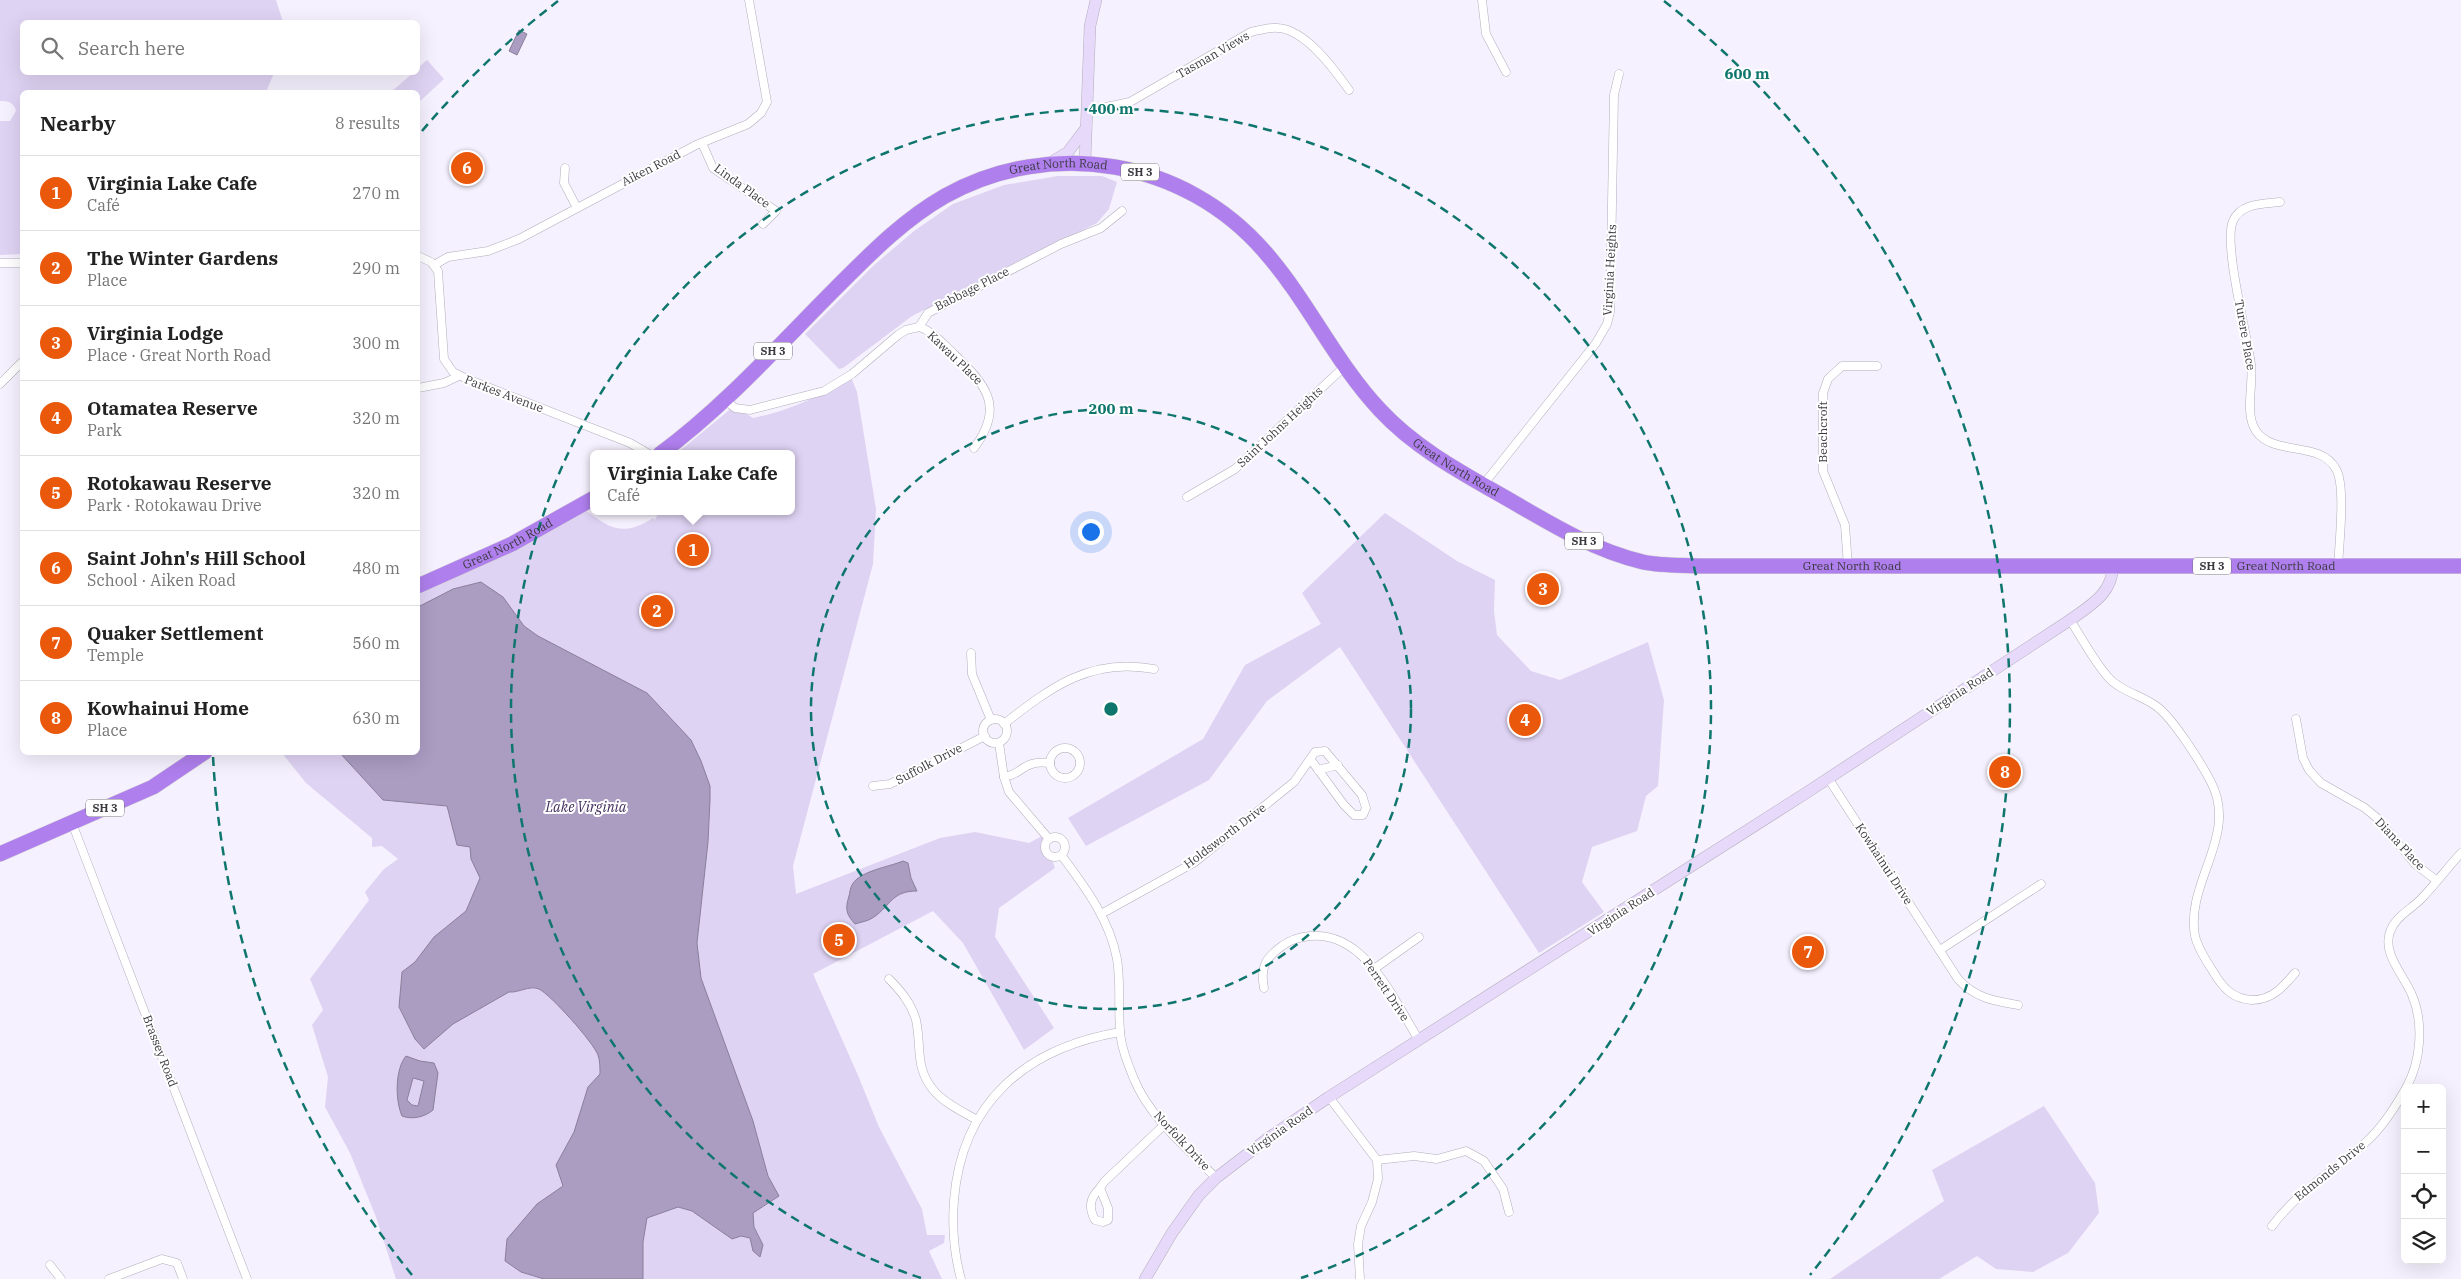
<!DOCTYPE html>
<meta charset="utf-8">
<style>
body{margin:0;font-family:"IBM Plex Serif",serif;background:#f2f2f2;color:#222}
.controls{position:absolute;right:15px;bottom:15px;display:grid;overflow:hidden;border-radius:8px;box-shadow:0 5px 20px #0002}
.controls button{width:45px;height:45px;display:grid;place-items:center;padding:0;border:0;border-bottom:1px solid #e0e0e0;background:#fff;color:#222;font:25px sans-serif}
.you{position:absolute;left:1090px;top:531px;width:18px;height:18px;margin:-12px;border:4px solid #fff;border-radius:50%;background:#1a73e8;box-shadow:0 0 0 8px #1a73e833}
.badge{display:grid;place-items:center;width:32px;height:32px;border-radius:50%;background:#ea580c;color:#fff;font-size:16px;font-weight:700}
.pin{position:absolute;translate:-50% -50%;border:2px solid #fff;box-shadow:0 1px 5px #0006}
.popup{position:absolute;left:590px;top:450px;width:205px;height:65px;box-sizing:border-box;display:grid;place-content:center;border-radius:8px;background:#fff;filter:drop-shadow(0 1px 4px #0005);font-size:16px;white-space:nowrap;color:#767676}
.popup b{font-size:19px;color:#222}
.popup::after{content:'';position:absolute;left:50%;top:100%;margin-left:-10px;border:10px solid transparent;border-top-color:#fff}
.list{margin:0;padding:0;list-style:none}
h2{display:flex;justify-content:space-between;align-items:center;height:65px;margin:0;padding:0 20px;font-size:21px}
h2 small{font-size:16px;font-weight:400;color:#767676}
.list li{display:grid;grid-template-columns:32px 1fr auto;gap:15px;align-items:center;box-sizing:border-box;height:75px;padding:0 20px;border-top:1px solid #e0e0e0}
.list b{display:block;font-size:19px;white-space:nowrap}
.list p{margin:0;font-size:16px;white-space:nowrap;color:#767676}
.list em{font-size:16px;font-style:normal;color:#767676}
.icon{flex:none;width:28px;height:28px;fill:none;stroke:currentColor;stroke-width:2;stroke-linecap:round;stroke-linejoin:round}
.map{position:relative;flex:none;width:2461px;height:1279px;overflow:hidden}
.search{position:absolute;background:#fff;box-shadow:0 5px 20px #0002;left:20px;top:20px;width:400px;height:55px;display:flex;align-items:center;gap:12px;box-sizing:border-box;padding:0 18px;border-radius:8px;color:#767676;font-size:19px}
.panel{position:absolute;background:#fff;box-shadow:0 5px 20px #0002;left:20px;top:90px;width:400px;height:665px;border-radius:8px}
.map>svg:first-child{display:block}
.green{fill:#dfd3f3}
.water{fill:#ab9cc2;stroke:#8a7f9b;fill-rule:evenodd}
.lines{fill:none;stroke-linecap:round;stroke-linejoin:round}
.street-casing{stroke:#b2adba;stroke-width:9}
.secondary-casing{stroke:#b2adba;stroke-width:12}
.highway-casing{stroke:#d4d4d5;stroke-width:16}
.street{stroke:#fff;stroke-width:8}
.secondary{stroke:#e7d9fa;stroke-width:11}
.highway{stroke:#af7fed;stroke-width:15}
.ring{fill:none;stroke:#0f766e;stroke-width:2.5;stroke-dasharray:9 6}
.labels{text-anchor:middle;stroke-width:4;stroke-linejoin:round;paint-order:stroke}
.shield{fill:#fff;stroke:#767579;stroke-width:1}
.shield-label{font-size:11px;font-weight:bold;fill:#3c3a40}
.street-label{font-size:12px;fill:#3c3a40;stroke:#fff}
.water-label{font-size:14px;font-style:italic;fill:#432d5e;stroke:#fff}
.centre{fill:#0f766e;stroke:#fff;stroke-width:2.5}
.ring-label{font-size:15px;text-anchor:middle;font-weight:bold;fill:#0f766e;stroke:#fff;stroke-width:4;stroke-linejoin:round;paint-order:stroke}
</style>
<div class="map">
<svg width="2461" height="1279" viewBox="0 0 2461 1279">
<rect width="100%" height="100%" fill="#f6f1fe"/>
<g class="green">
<path d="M0 0H276L283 22H22V72L274 73 266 92H22V254L0 255V121H10L16 111C14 102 8 101 0 101Z"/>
<polygon points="427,60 444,79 418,103 418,92 394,92 392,91 413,73 418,72 418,68"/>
<polygon points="1058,176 1102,176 1117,182 1109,209 1097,223 912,316 843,368 839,369 805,334 873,266 914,231 953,204 1004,185"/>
<path d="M851 377 857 392 876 509 873 564 793 866 796 894 940 838 975 832 1029 843 1044 835 1055 868 999 908 995 937 1054 1028 1024 1050 963 943 933 911 813 974 857 1073 879 1127 922 1209 927 1235H945L944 1243 929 1251 942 1279H396L376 1217 350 1153 325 1107 328 1077 312 1025 323 1010 310 979 369 900 365 892 384 869 398 859 382 846 372 847V838L306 783 282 753 418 752V595L585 510C611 529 623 537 653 518L655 520 659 511H792V454H676L734 406 753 418C793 410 816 397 851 377Z"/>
<polygon points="1385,513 1457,561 1495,580 1494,611 1497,635 1531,671 1560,680 1648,642 1664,700 1658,786 1646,796 1637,831 1592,847 1582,882 1604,912 1539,953 1340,647 1267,701 1209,780 1086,846 1068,818 1203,739 1245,665 1321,624 1302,593"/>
<polygon points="2044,1106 2095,1183 2099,1213 2068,1253 2033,1272 1996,1269 1977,1256 1939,1279 1830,1279 1944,1201 1932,1170"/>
</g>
<g class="water">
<polygon points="519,30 527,34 517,55 509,51"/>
<path d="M481 582 503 597 524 626 538 636 647 693 691 740 701 761 710 786V800L708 842 697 943 701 978 753 1121 768 1176 779 1196 753 1213 754 1227 763 1245 760 1257 753 1251 750 1238 741 1236 732 1239 692 1211 678 1207 647 1218 643 1242V1279H544L521 1272 505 1261 507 1239 537 1204 563 1186 556 1165 574 1132 588 1087 600 1074C600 1068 600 1060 598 1055 593 1042 551 995 539 989 529 985 519 993 509 992L453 1024 424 1049 415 1039 399 1007 402 972 415 962 434 937 466 911 480 878 471 859 470 847 457 845 447 806 383 800 340 753 418 752V607L453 589Z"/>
<path d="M903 861 908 863 911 878 917 891C892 891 891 905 874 917 869 921 861 922 855 924 846 914 845 909 849 896 850 893 850 888 852 885 859 871 889 867 903 861Z"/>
<path d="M406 1056 420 1061 434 1063 438 1073 433 1110C425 1117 412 1120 402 1116 395 1100 395 1069 406 1056ZM413 1078 424 1081 418 1106 412 1105 407 1100Z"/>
</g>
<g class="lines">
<g class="street-casing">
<g id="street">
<polyline points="1482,0 1486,34 1506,72"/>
<path d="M1087 108 1106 107 1130 102 1251 32C1260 30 1269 27 1278 28 1306 30 1334 69 1349 90"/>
<polyline points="702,143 713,168 776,211 763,224"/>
<polyline points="565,168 564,183 576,206"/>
<path d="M2280 202C2263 204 2241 203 2233 221 2223 243 2247 335 2251 364 2254 384 2244 413 2256 431 2274 457 2320 440 2336 469 2346 486 2339 545 2338 567"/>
<polyline points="418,256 431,262 438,271 444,359 453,372 467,379 630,443 649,454"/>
<polyline points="0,263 22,263"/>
<polyline points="434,265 448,257 488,251 519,239 696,145 748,124 761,113 767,102 749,0"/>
<path d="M919 327C933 331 943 344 953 353 985 384 1006 406 974 448"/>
<polyline points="0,384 22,362"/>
<polyline points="418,388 444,383 459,376"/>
<polyline points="724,399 735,408 750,410 824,391 852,374 898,335 906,330 919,327 928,313 1061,244 1101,228 1122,211"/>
<polyline points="1483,485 1596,343 1607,324 1610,312 1614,95 1619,74"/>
<polyline points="1187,497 1235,469 1344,367"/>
<polyline points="1848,566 1845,525 1823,471 1823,393 1828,379 1842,366 1877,366"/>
<path d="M2070 620C2082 638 2093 660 2108 677 2120 691 2141 695 2156 706 2173 718 2201 763 2211 782 2239 836 2185 882 2195 936 2198 949 2207 962 2214 973 2223 988 2233 999 2252 1000 2272 1000 2283 987 2295 973"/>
<polyline points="971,653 972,674 991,720"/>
<polyline points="2296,719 2303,758 2309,770 2321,783 2365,808 2377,818 2415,864 2436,880"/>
<circle cx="995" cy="731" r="12"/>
<path d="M1004 724C1051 687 1091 657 1154 669"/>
<polyline points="999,743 1004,777 1009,792 1049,839"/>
<circle cx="1065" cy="763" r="15"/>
<polyline points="1318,770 1338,765"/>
<path d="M1004 777C1024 774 1021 760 1050 763"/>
<path d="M1828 778 1958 979C1975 998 1994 1001 2018 1005"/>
<polyline points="873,786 890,784 985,736"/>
<polyline points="72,823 247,1279"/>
<circle cx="1055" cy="847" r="10"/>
<path d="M1062 856C1085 887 1110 920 1117 959 1121 983 1118 1007 1120 1031 1121 1047 1128 1064 1134 1079 1150 1118 1187 1148 1216 1178"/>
<polyline points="1101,914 1195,862 1294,782 1315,752 1325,751 1362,795 1366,808 1363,815 1354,815 1344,805 1311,760"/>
<polyline points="1940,950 2041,884"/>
<polyline points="1374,969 1419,937"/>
<path d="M889 979C901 991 911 1003 916 1020 922 1048 914 1068 935 1092 946 1104 963 1112 977 1120"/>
<path d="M1264 988C1260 968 1265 958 1282 946 1290 940 1300 937 1310 936 1366 931 1394 1001 1419 1040"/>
<path d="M2406 1088C2421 1062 2424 1023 2412 995 2404 975 2382 954 2390 932 2395 917 2410 910 2421 899 2435 885 2447 868 2461 853"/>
<polyline points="1329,1097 1377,1160 1378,1179 1372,1202 1361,1226 1358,1244 1360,1279"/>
<polyline points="1377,1160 1414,1156 1437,1159 1466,1151 1484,1161 1503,1189 1509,1212"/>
<path d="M1100 1188C1090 1198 1088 1207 1095 1220L1103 1222 1108 1220V1208L1100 1188 1104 1182 1164 1125"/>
<path d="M2272 1226C2298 1191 2334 1171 2366 1142 2382 1128 2394 1109 2405 1090"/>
<polyline points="50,1265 61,1279"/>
<polyline points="109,1279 162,1259 177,1263 183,1279"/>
<path d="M961 1279C954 1254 952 1226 954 1200 962 1102 1026 1048 1120 1032"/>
</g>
</g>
<g class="secondary-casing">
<g id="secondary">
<polyline points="1085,162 1090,26 1096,0"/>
<polyline points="1050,163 1068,152 1086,128"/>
<path d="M1145 1279 1172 1233 1199 1195 1216 1178 1267 1139 1329 1097 1806 793 2070 620C2091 605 2112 594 2113 566"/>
</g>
</g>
<g class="highway-casing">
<g id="highway">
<path id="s1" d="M660 454C725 406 779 345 836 288 870 254 903 220 945 196 1051 137 1185 159 1265 252 1308 301 1335 362 1380 410 1417 450 1466 475 1513 502 1554 526 1596 551 1643 562 1662 566 1682 565 1702 566H2461"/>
<path id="s2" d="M418 586 512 544 594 498"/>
<polyline points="0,854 153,787 205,752"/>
</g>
</g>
<use href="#street" class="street"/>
<use href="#secondary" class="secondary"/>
<use href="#highway" class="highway"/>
</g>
<g class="ring">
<circle cx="1111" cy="709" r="300"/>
<path d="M921 1278A600 600 0 1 1 1301 1278"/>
<path d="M412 1275A899 899 0 0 1 213 756M422 131A899 899 0 0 1 558 1M1664 1A899 899 0 0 1 1810 1275"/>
</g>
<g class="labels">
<g class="shield">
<rect x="1121" y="163.5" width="38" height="17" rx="4"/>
<rect x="754" y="342.5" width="38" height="17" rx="4"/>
<rect x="1565" y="532.5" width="38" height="17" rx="4"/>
<rect x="2193" y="557.5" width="38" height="17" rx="4"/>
<rect x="86" y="799.5" width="38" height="17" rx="4"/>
</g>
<g class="shield-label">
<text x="1140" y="176">SH 3</text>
<text x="773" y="355">SH 3</text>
<text x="1584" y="545">SH 3</text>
<text x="2212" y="570">SH 3</text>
<text x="105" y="812">SH 3</text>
</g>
<g class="street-label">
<text transform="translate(1213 55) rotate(-30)" y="4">Tasman Views</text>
<text transform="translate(651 168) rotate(-27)" y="4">Aiken Road</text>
<text dy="4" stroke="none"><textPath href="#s1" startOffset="504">Great North Road</textPath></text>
<text transform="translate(742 186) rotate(36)" y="4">Linda Place</text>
<text transform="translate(1610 270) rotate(-87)" y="4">Virginia Heights</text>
<text transform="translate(972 289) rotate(-27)" y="4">Babbage Place</text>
<text transform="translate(2245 335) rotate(80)" y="4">Turere Place</text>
<text transform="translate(955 358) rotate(44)" y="4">Kawau Place</text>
<text transform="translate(504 394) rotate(21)" y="4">Parkes Avenue</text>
<text transform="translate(1280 427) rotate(-43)" y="4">Saint Johns Heights</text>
<text transform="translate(1823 432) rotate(-90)" y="4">Beachcroft</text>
<text dy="4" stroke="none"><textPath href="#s1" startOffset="1028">Great North Road</textPath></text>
<text dy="4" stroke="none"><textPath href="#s2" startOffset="99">Great North Road</textPath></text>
<text dy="4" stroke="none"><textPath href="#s1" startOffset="1448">Great North Road</textPath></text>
<text dy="4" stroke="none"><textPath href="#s1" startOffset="1882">Great North Road</textPath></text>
<text transform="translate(1960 692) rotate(-33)" y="4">Virginia Road</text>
<text transform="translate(929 764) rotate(-28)" y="4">Suffolk Drive</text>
<text transform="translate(1225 836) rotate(-37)" y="4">Holdsworth Drive</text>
<text transform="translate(2400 844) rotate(47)" y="4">Diana Place</text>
<text transform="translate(1884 864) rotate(57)" y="4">Kowhainui Drive</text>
<text transform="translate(1621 912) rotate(-33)" y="4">Virginia Road</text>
<text transform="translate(1386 990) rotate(56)" y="4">Perrett Drive</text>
<text transform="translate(160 1051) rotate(69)" y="4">Brassey Road</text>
<text transform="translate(1280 1131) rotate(-35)" y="4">Virginia Road</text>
<text transform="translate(1182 1141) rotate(47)" y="4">Norfolk Drive</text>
<text transform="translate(2330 1171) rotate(-39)" y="4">Edmonds Drive</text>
</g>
<g class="water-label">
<text x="586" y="812">Lake Virginia</text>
</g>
</g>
<circle cx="1111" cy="709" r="8" class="centre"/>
<g class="ring-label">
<text x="1747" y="79">600 m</text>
<text x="1111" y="114">400 m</text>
<text x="1111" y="414">200 m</text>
</g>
</svg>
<div class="controls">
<button>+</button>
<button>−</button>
<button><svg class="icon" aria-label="locate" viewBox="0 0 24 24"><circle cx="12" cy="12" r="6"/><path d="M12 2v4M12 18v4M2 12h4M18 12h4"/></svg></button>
<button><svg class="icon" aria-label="layers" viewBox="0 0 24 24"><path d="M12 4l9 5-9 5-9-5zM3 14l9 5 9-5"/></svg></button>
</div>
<div class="you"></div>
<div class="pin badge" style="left:693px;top:550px">1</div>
<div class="popup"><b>Virginia Lake Cafe</b>Café</div>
<div class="pin badge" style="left:657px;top:611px">2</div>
<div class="pin badge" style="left:1543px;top:589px">3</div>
<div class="pin badge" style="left:1525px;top:720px">4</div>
<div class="pin badge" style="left:839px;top:940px">5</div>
<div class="pin badge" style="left:467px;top:168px">6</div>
<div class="pin badge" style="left:1808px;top:952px">7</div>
<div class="pin badge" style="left:2005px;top:772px">8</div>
<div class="search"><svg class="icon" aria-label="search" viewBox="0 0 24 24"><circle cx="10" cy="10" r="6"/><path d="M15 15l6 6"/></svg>Search here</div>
<section class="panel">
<h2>Nearby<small>8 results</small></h2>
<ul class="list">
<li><span class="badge">1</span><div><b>Virginia Lake Cafe</b><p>Café</p></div><em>270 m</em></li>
<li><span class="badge">2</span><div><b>The Winter Gardens</b><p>Place</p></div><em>290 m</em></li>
<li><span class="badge">3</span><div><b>Virginia Lodge</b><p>Place · Great North Road</p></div><em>300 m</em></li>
<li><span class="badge">4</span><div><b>Otamatea Reserve</b><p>Park</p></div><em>320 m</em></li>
<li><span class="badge">5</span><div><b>Rotokawau Reserve</b><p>Park · Rotokawau Drive</p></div><em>320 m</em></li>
<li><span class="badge">6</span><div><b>Saint John's Hill School</b><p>School · Aiken Road</p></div><em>480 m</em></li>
<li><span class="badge">7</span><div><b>Quaker Settlement</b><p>Temple</p></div><em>560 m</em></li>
<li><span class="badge">8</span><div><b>Kowhainui Home</b><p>Place</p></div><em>630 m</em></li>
</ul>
</section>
</div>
